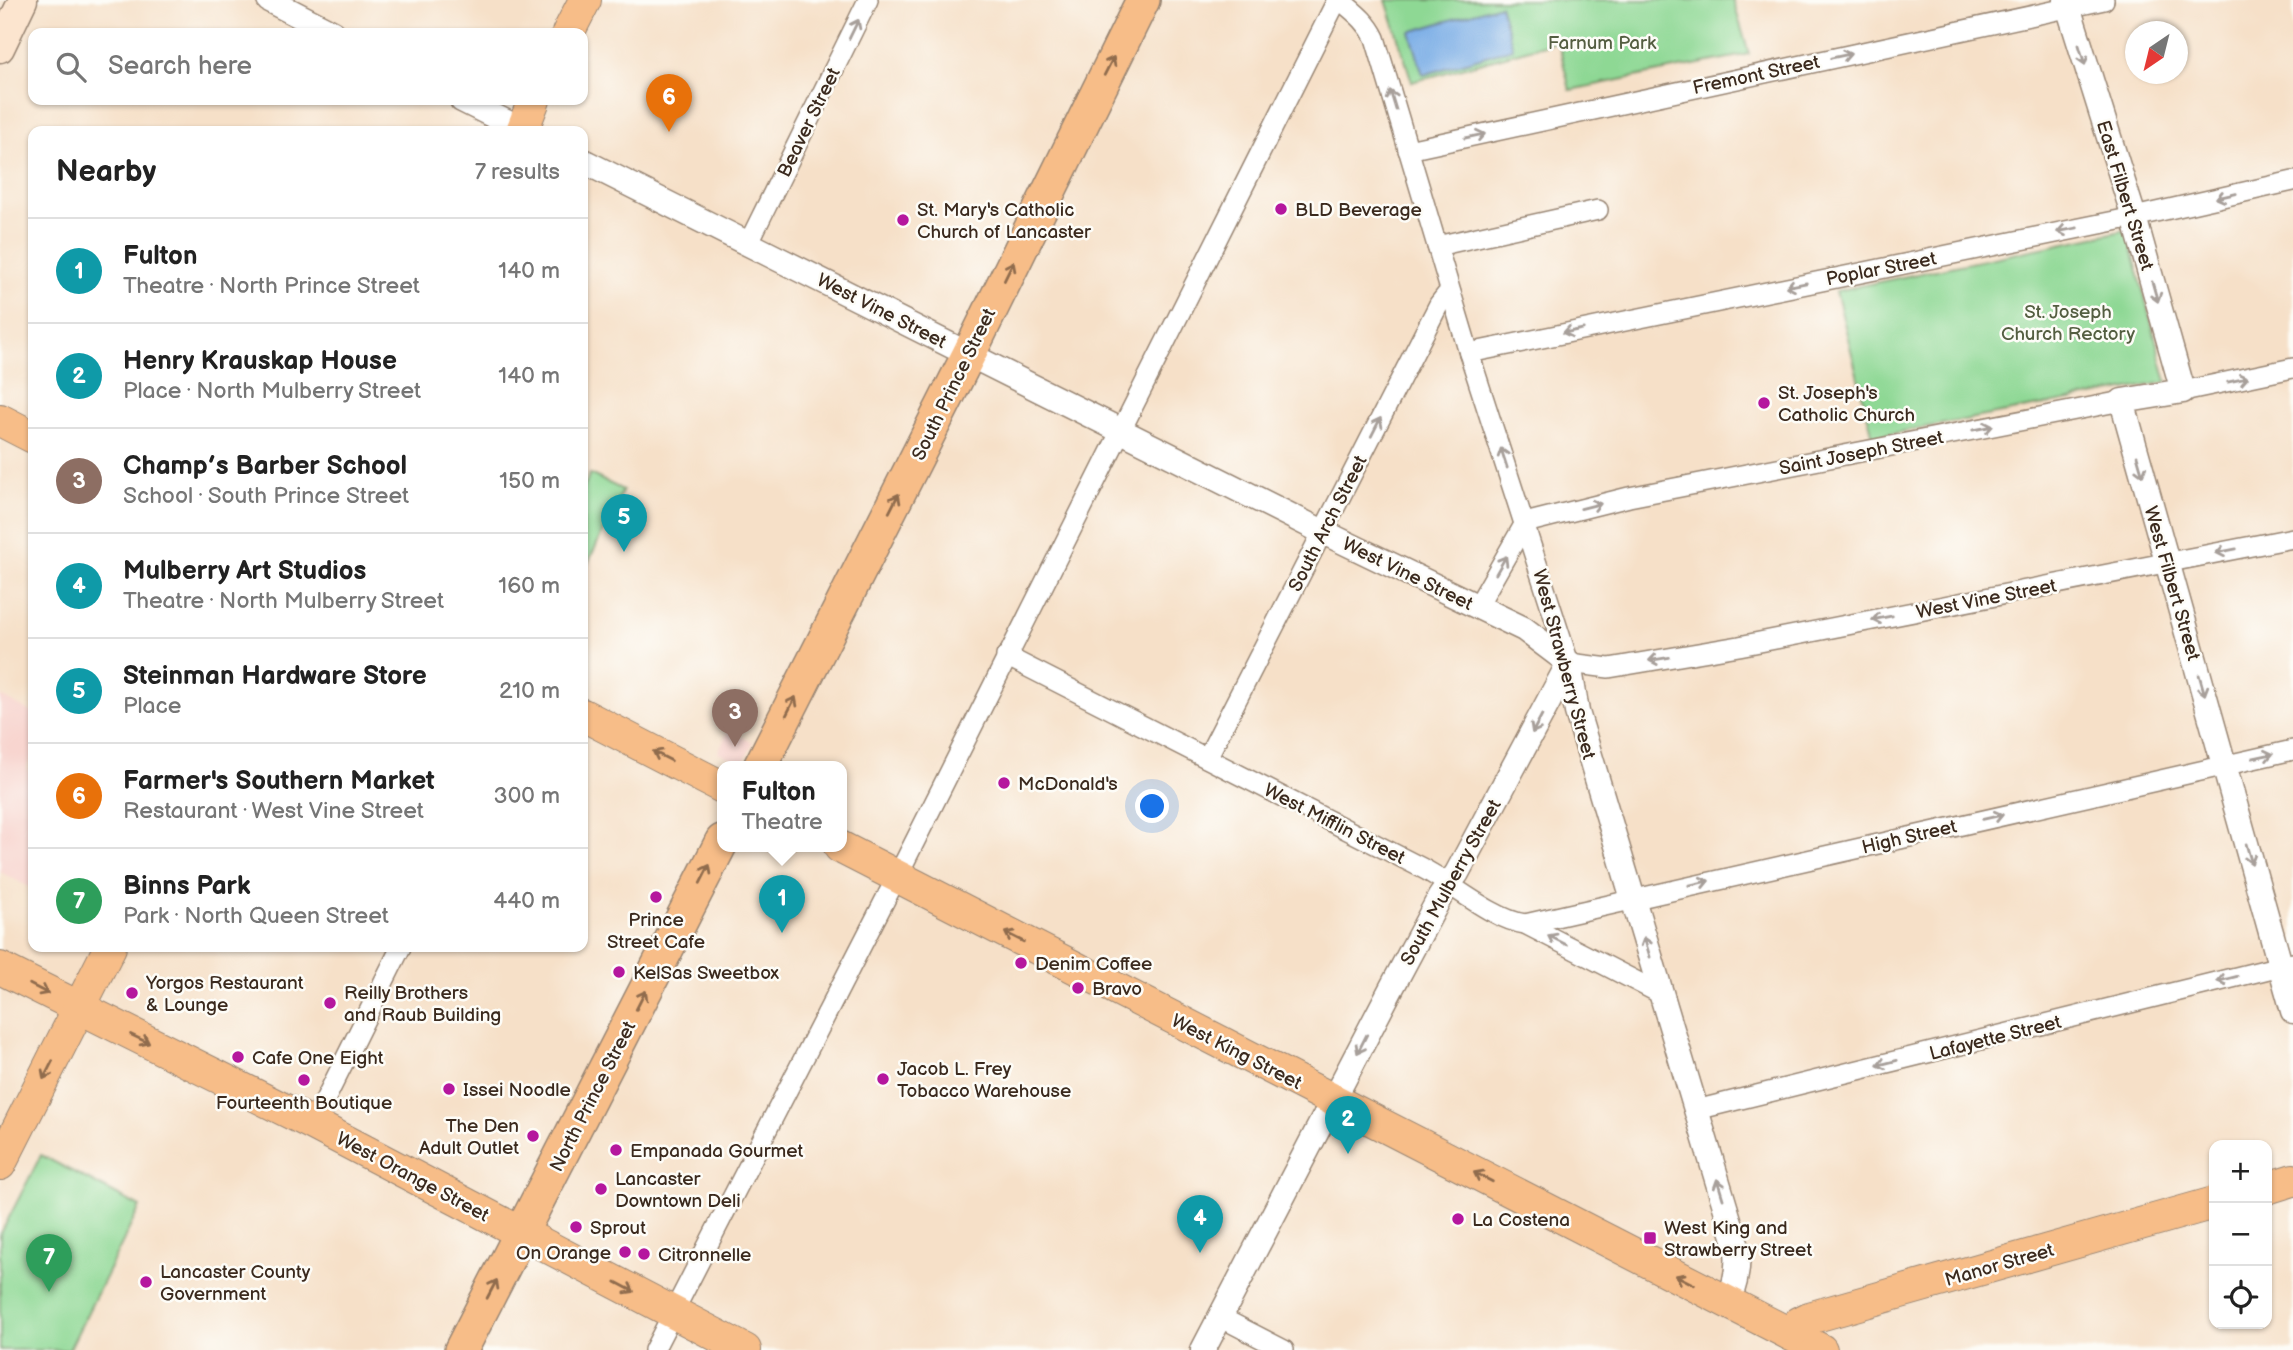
<!DOCTYPE html>
<meta charset="utf-8">
<style>
body{margin:0;font-family:"Balsamiq Sans",sans-serif;background:#f2f2f2;color:#222}
.controls{position:absolute;right:21px;bottom:21px;display:grid;overflow:hidden;border-radius:14px;box-shadow:0 2px 5px #0004}
.controls button{width:63px;height:63px;display:grid;place-items:center;padding:0;border:0;border-bottom:2px solid #e0e0e0;background:#fff;color:#222;font:35px sans-serif}
.compass{position:absolute;left:2125px;top:21px;width:63px;height:63px;border-radius:50%;background:#fff;box-shadow:0 2px 5px #0004;rotate:215deg}
.you{position:absolute;left:1153px;top:807px;width:24px;height:24px;margin:-18px;border:5px solid #fff;border-radius:50%;background:#1a73e8;box-shadow:0 0 0 10px #1a73e833}
.badge{display:grid;place-items:center;width:46px;height:46px;border-radius:50%;background:#b5179e;color:#fff;font-size:23px;font-weight:700}
.pin{position:absolute;translate:-50% -58px;filter:drop-shadow(0 2px 4px #0008)}
.pin::after{content:'';position:absolute;top:37px;width:24px;height:21px;background:inherit;clip-path:polygon(0 0,100% 0,50% 100%)}
.popup{position:absolute;left:717px;top:761px;width:130px;height:91px;box-sizing:border-box;display:grid;place-content:center;border-radius:14px;background:#fff;filter:drop-shadow(0 2px 5px #0005);font-size:23px;white-space:nowrap;color:#767676}
.popup b{font-size:26px;color:#222}
.popup::after{content:'';position:absolute;left:50%;top:100%;margin-left:-14px;border:14px solid transparent;border-top-color:#fff}
.list{margin:0;padding:0;list-style:none}
h2{display:flex;justify-content:space-between;align-items:center;height:91px;margin:0;padding:0 28px;font-size:30px}
h2 small{font-size:23px;font-weight:400;color:#767676}
.list li{display:grid;grid-template-columns:46px 1fr auto;gap:21px;align-items:center;box-sizing:border-box;height:105px;padding:0 28px;border-top:2px solid #e0e0e0}
.list b{display:block;font-size:26px;white-space:nowrap}
.list p{margin:0;font-size:23px;white-space:nowrap;color:#767676}
.list em{font-size:23px;font-style:normal;color:#767676}
.icon{flex:none;width:38px;height:38px;fill:none;stroke:currentColor;stroke-width:2;stroke-linecap:round;stroke-linejoin:round}
.map{position:relative;flex:none;width:2293px;height:1350px;overflow:hidden}
.search{position:absolute;background:#fff;box-shadow:0 2px 5px #0004;left:28px;top:28px;width:560px;height:77px;display:flex;align-items:center;gap:18px;box-sizing:border-box;padding:0 24px;border-radius:14px;color:#767676;font-size:26px}
.panel{position:absolute;background:#fff;box-shadow:0 2px 5px #0004;left:28px;top:126px;width:560px;height:826px;border-radius:14px}
.map>svg:first-child{display:block}
.built{fill:#f7d0ca}
.green{fill:#8ed894;stroke:#648159;stroke-width:2}
.water{fill:#7aade6;stroke:#5a6c82;stroke-width:2}
.lines{fill:none;stroke-linecap:round;stroke-linejoin:round}
.minor-casing{stroke:#988573;stroke-width:22}
.tertiary-casing{stroke:#988573;stroke-width:27}
.secondary-casing{stroke:#988573;stroke-width:31}
.primary-casing{stroke:#988573;stroke-width:34}
.trunk-casing{stroke:#988573;stroke-width:36}
.minor{stroke:#fff;stroke-width:19}
.tertiary{stroke:#fff;stroke-width:24}
.secondary{stroke:#fce5cf;stroke-width:28}
.primary{stroke:#f7bd88;stroke-width:32}
.trunk{stroke:#f7bd88;stroke-width:33}
.oneway{stroke:#a79f9a}
.oneway2{stroke:#906c4e}
.poi-dot{fill:#b5179e;stroke:#fdfcf7;stroke-width:2.5}
.labels{text-anchor:middle;stroke-width:5;stroke-linejoin:round;paint-order:stroke}
.park-label{font-size:19px;fill:#545e41;stroke:#fdfcf7}
.street-label{font-size:19px;fill:#3b2a1e;stroke:#fdfcf7}
.poi-label{font-size:19px;fill:#3b2a1e;stroke:#fdfcf7;text-anchor:start}
</style>
<div class="map">
<svg width="2293" height="1350" viewBox="0 0 2293 1350">
<rect width="100%" height="100%" fill="#fdfcf7"/>
<filter id="ink" filterUnits="userSpaceOnUse"><feTurbulence type="fractalNoise" baseFrequency=".0143" numOctaves="2"/><feDisplacementMap in="SourceGraphic" scale="14" xChannelSelector="R" yChannelSelector="G"/><feConvolveMatrix kernelMatrix="1 2 1 2 8 2 1 2 1" color-interpolation-filters="sRGB"/></filter>
<filter id="wash" filterUnits="userSpaceOnUse"><feTurbulence type="fractalNoise" baseFrequency=".00686" numOctaves="4" result="noise"/><feDisplacementMap in="SourceGraphic" scale="28" xChannelSelector="R" yChannelSelector="G"/><feGaussianBlur stdDeviation="1.57" result="paint"/><feColorMatrix in="noise" values="0 0 0 0 0 0 0 0 0 0 0 0 0 0 0 0 0 1.4 0 .05"/><feComposite in="paint" operator="in"/></filter>
<g filter="url(#wash)">
<rect width="100%" height="100%" fill="#f6e0c8"/>
<g class="built">
<polygon points="0,696 33,713 33,755 26,769 33,773 33,889 0,872"/>
<polygon points="728,731 753,742 743,764 718,752"/>
</g>
<g class="green">
<polygon points="1386,0 1733,0 1749,54 1570,90 1558,41 1412,82"/>
<polygon points="2127,230 2167,382 1873,437 1836,291"/>
<polygon points="590,474 623,490 583,573 583,490"/>
<polygon points="41,1155 140,1207 69,1350 0,1350 0,1235"/>
</g>
<polygon class="water" points="1500,5 1513,48 1423,75 1410,32"/>
</g>
<g filter="url(#ink)">
<g class="lines">
<g class="minor-casing">
<g id="minor">
<path d="M1340 0C1354 12 1367 21 1375 38L1469 353 1569 663 1609 668 1739 646 2293 538"/>
<polyline points="1408,150 2104,0"/>
<polyline points="748,244 868,0"/>
<polyline points="1437,246 1598,210"/>
<polyline points="1469,353 2134,217 2293,181"/>
<polyline points="2183,391 2293,368"/>
<polyline points="1477,607 1525,523 1629,497 2122,401"/>
<path d="M1006 656 1424 869C1452 884 1494 920 1525 924L1661 994"/>
<polyline points="1207,758 1439,304 1446,295 1451,294"/>
<polyline points="1525,924 2293,750"/>
<polyline points="1696,1110 2293,963"/>
<polyline points="313,1124 401,947"/>
<polyline points="1220,1317 1284,1350"/>
<polyline points="654,1350 906,859 1337,0"/>
</g>
</g>
<g class="tertiary-casing">
<g id="tertiary">
<polyline points="269,0 333,33"/>
<polyline points="2066,0 2134,217 2183,391 2122,401 2293,1011"/>
<polyline points="462,100 524,131"/>
<polyline points="583,161 1323,532 1524,629 1569,663"/>
<path d="M1569 663 1577 712 1736 1243C1740 1264 1736 1283 1728 1302"/>
<polyline points="1203,1350 1391,989 1440,897 1457,873 1569,663"/>
</g>
</g>
<g class="secondary-casing">
<polyline id="secondary" points="0,48 23,0"/>
</g>
<g class="primary-casing">
<g id="primary">
<polyline points="568,33 585,0"/>
<polyline points="522,131 534,100"/>
<polyline points="0,420 33,437"/>
<polyline points="583,715 722,787"/>
<polyline points="840,847 1821,1350"/>
<polyline points="0,968 313,1124 745,1350"/>
<polyline points="0,1164 110,947"/>
<polyline points="2267,1188 2293,1180"/>
<polyline points="1790,1334 1799,1323 1809,1318 2214,1203"/>
</g>
</g>
<g class="trunk-casing">
<g id="trunk">
<polyline points="760,767 969,354 1143,0"/>
<polyline points="461,1350 722,841"/>
</g>
</g>
<use href="#minor" class="minor"/>
<use href="#tertiary" class="tertiary"/>
<use href="#secondary" class="secondary"/>
<use href="#primary" class="primary"/>
<use href="#trunk" class="trunk"/>
</g>
<defs><path id="oneway-shaft" d="M-6 0H5M1.5-3L5.5 0L1.5 3" fill="none" stroke-width="1.6" stroke-linecap="round" stroke-linejoin="round" transform="scale(1.75)"/></defs>
<g class="oneway">
<use href="#oneway-shaft" transform="translate(854 29) rotate(-64)"/>
<use href="#oneway-shaft" transform="translate(2082 55) rotate(73)"/>
<use href="#oneway-shaft" transform="translate(1841 56) rotate(-12)"/>
<use href="#oneway-shaft" transform="translate(1393 100) rotate(-107)"/>
<use href="#oneway-shaft" transform="translate(1475 136) rotate(-12)"/>
<use href="#oneway-shaft" transform="translate(2226 196) rotate(167)"/>
<use href="#oneway-shaft" transform="translate(2067 230) rotate(169)"/>
<use href="#oneway-shaft" transform="translate(1796 285) rotate(169)"/>
<use href="#oneway-shaft" transform="translate(2155 292) rotate(74)"/>
<use href="#oneway-shaft" transform="translate(1573 331) rotate(168)"/>
<use href="#oneway-shaft" transform="translate(2238 380) rotate(-12)"/>
<use href="#oneway-shaft" transform="translate(1376 427) rotate(-63)"/>
<use href="#oneway-shaft" transform="translate(1983 428) rotate(-11)"/>
<use href="#oneway-shaft" transform="translate(1504 458) rotate(-108)"/>
<use href="#oneway-shaft" transform="translate(2140 466) rotate(74)"/>
<use href="#oneway-shaft" transform="translate(1591 506) rotate(-14)"/>
<use href="#oneway-shaft" transform="translate(2226 551) rotate(169)"/>
<use href="#oneway-shaft" transform="translate(1501 565) rotate(-60)"/>
<use href="#oneway-shaft" transform="translate(1882 618) rotate(169)"/>
<use href="#oneway-shaft" transform="translate(1659 659) rotate(171)"/>
<use href="#oneway-shaft" transform="translate(2202 685) rotate(74)"/>
<use href="#oneway-shaft" transform="translate(1537 724) rotate(118)"/>
<use href="#oneway-shaft" transform="translate(2263 756) rotate(-12)"/>
<use href="#oneway-shaft" transform="translate(1993 817) rotate(-13)"/>
<use href="#oneway-shaft" transform="translate(2249 854) rotate(74)"/>
<use href="#oneway-shaft" transform="translate(1699 883) rotate(-13)"/>
<use href="#oneway-shaft" transform="translate(1557 940) rotate(-153)"/>
<use href="#oneway-shaft" transform="translate(1647 947) rotate(-107)"/>
<use href="#oneway-shaft" transform="translate(2227 979) rotate(166)"/>
<use href="#oneway-shaft" transform="translate(1362 1044) rotate(117)"/>
<use href="#oneway-shaft" transform="translate(1887 1063) rotate(166)"/>
<use href="#oneway-shaft" transform="translate(1720 1189) rotate(-107)"/>
</g>
<g class="oneway2">
<use href="#oneway-shaft" transform="translate(1109 66) rotate(-63)"/>
<use href="#oneway-shaft" transform="translate(1009 271) rotate(-64)"/>
<use href="#oneway-shaft" transform="translate(894 503) rotate(-63)"/>
<use href="#oneway-shaft" transform="translate(791 706) rotate(-63)"/>
<use href="#oneway-shaft" transform="translate(662 756) rotate(-153)"/>
<use href="#oneway-shaft" transform="translate(705 874) rotate(-63)"/>
<use href="#oneway-shaft" transform="translate(1014 937) rotate(-153)"/>
<use href="#oneway-shaft" transform="translate(39 989) rotate(27)"/>
<use href="#oneway-shaft" transform="translate(641 1000) rotate(-63)"/>
<use href="#oneway-shaft" transform="translate(140 1039) rotate(26)"/>
<use href="#oneway-shaft" transform="translate(48 1070) rotate(117)"/>
<use href="#oneway-shaft" transform="translate(1483 1177) rotate(-153)"/>
<use href="#oneway-shaft" transform="translate(1685 1280) rotate(-153)"/>
<use href="#oneway-shaft" transform="translate(625 1287) rotate(28)"/>
<use href="#oneway-shaft" transform="translate(492 1289) rotate(-62)"/>
</g>
</g>
<g class="poi-dot">
<circle cx="1281" cy="209" r="7"/>
<circle cx="903" cy="220" r="7"/>
<circle cx="1764" cy="403" r="7"/>
<circle cx="1004" cy="783" r="7"/>
<circle cx="656" cy="897" r="7"/>
<circle cx="1021" cy="963" r="7"/>
<circle cx="619" cy="972" r="7"/>
<circle cx="1078" cy="988" r="7"/>
<circle cx="132" cy="993" r="7"/>
<circle cx="330" cy="1003" r="7"/>
<circle cx="238" cy="1057" r="7"/>
<circle cx="883" cy="1079" r="7"/>
<circle cx="304" cy="1080" r="7"/>
<circle cx="449" cy="1089" r="7"/>
<circle cx="533" cy="1136" r="7"/>
<circle cx="616" cy="1150" r="7"/>
<circle cx="601" cy="1189" r="7"/>
<circle cx="1458" cy="1219" r="7"/>
<circle cx="576" cy="1227" r="7"/>
<rect x="1643" y="1231" width="14" height="14" rx="3.5"/>
<circle cx="625" cy="1252" r="7"/>
<circle cx="644" cy="1254" r="7"/>
<circle cx="146" cy="1282" r="7"/>
</g>
<g class="labels">
<g class="park-label">
<text x="1602" y="49">Farnum Park</text>
<text x="2068" y="318">St. Joseph<tspan x="2068" dy="22">Church Rectory</tspan></text>
</g>
<g class="street-label">
<text transform="translate(1756 74) rotate(-12)" y="7">Fremont Street</text>
<text transform="translate(808 122) rotate(-64)" y="7">Beaver Street</text>
<text transform="translate(2126 195) rotate(73)" y="7">East Filbert Street</text>
<text transform="translate(1881 268) rotate(-11)" y="7">Poplar Street</text>
<text transform="translate(882 310) rotate(27)" y="7">West Vine Street</text>
<text transform="translate(953 384) rotate(-64)" y="7">South Prince Street</text>
<text transform="translate(1861 452) rotate(-11)" y="7">Saint Joseph Street</text>
<text transform="translate(1327 523) rotate(-63)" y="7">South Arch Street</text>
<text transform="translate(1408 573) rotate(26)" y="7">West Vine Street</text>
<text transform="translate(2173 583) rotate(74)" y="7">West Filbert Street</text>
<text transform="translate(1986 598) rotate(-11)" y="7">West Vine Street</text>
<text transform="translate(1565 664) rotate(75)" y="7">West Strawberry Street</text>
<text transform="translate(1335 823) rotate(27)" y="7">West Mifflin Street</text>
<text transform="translate(1909 836) rotate(-13)" y="7">High Street</text>
<text transform="translate(1450 882) rotate(-61)" y="7">South Mulberry Street</text>
<text transform="translate(1995 1037) rotate(-14)" y="7">Lafayette Street</text>
<text transform="translate(1237 1051) rotate(27)" y="7">West King Street</text>
<text transform="translate(592 1096) rotate(-63)" y="7">North Prince Street</text>
<text transform="translate(413 1176) rotate(28)" y="7">West Orange Street</text>
<text transform="translate(1999 1264) rotate(-16)" y="7">Manor Street</text>
</g>
<g class="poi-label">
<text x="917" y="216">St. Mary's Catholic<tspan x="917" dy="22">Church of Lancaster</tspan></text>
<text x="1295" y="216">BLD Beverage</text>
<text x="1778" y="399">St. Joseph's<tspan x="1778" dy="22">Catholic Church</tspan></text>
<text x="1018" y="790">McDonald's</text>
<text x="656" y="926" text-anchor="middle">Prince<tspan x="656" dy="22">Street Cafe</tspan></text>
<text x="1035" y="970">Denim Coffee</text>
<text x="633" y="979">KelSas Sweetbox</text>
<text x="146" y="989">Yorgos Restaurant<tspan x="146" dy="22">&amp; Lounge</tspan></text>
<text x="1092" y="995">Bravo</text>
<text x="344" y="999">Reilly Brothers<tspan x="344" dy="22">and Raub Building</tspan></text>
<text x="252" y="1064">Cafe One Eight</text>
<text x="897" y="1075">Jacob L. Frey<tspan x="897" dy="22">Tobacco Warehouse</tspan></text>
<text x="463" y="1096">Issei Noodle</text>
<text x="304" y="1109" text-anchor="middle">Fourteenth Boutique</text>
<text x="519" y="1132" text-anchor="end">The Den<tspan x="519" dy="22">Adult Outlet</tspan></text>
<text x="630" y="1157">Empanada Gourmet</text>
<text x="615" y="1185">Lancaster<tspan x="615" dy="22">Downtown Deli</tspan></text>
<text x="1472" y="1226">La Costena</text>
<text x="590" y="1234">Sprout</text>
<text x="1664" y="1234">West King and<tspan x="1664" dy="22">Strawberry Street</tspan></text>
<text x="611" y="1259" text-anchor="end">On Orange</text>
<text x="658" y="1261">Citronnelle</text>
<text x="160" y="1278">Lancaster County<tspan x="160" dy="22">Government</tspan></text>
</g>
</g>
</svg>
<div class="controls">
<button>+</button>
<button>−</button>
<button><svg class="icon" aria-label="locate" viewBox="0 0 24 24"><circle cx="12" cy="12" r="6"/><path d="M12 2v4M12 18v4M2 12h4M18 12h4"/></svg></button>
</div>
<svg class="compass" viewBox="-18 -18 36 36"><path d="M0-13l5 13h-10z" fill="#e53935"/><path d="M0 13l5-13h-10z" fill="#767676"/></svg>
<div class="you"></div>
<div class="pin badge" style="left:782px;top:933px;background:#0f9aa8">1</div>
<div class="popup"><b>Fulton</b>Theatre</div>
<div class="pin badge" style="left:1348px;top:1154px;background:#0f9aa8">2</div>
<div class="pin badge" style="left:735px;top:747px;background:#8d6e63">3</div>
<div class="pin badge" style="left:1200px;top:1253px;background:#0f9aa8">4</div>
<div class="pin badge" style="left:624px;top:552px;background:#0f9aa8">5</div>
<div class="pin badge" style="left:669px;top:132px;background:#e8710a">6</div>
<div class="pin badge" style="left:49px;top:1292px;background:#2e9e5b">7</div>
<div class="search"><svg class="icon" aria-label="search" viewBox="0 0 24 24"><circle cx="10" cy="10" r="6"/><path d="M15 15l6 6"/></svg>Search here</div>
<section class="panel">
<h2>Nearby<small>7 results</small></h2>
<ul class="list">
<li><span class="badge" style="background:#0f9aa8">1</span><div><b>Fulton</b><p>Theatre · North Prince Street</p></div><em>140 m</em></li>
<li><span class="badge" style="background:#0f9aa8">2</span><div><b>Henry Krauskap House</b><p>Place · North Mulberry Street</p></div><em>140 m</em></li>
<li><span class="badge" style="background:#8d6e63">3</span><div><b>Champ’s Barber School</b><p>School · South Prince Street</p></div><em>150 m</em></li>
<li><span class="badge" style="background:#0f9aa8">4</span><div><b>Mulberry Art Studios</b><p>Theatre · North Mulberry Street</p></div><em>160 m</em></li>
<li><span class="badge" style="background:#0f9aa8">5</span><div><b>Steinman Hardware Store</b><p>Place</p></div><em>210 m</em></li>
<li><span class="badge" style="background:#e8710a">6</span><div><b>Farmer's Southern Market</b><p>Restaurant · West Vine Street</p></div><em>300 m</em></li>
<li><span class="badge" style="background:#2e9e5b">7</span><div><b>Binns Park</b><p>Park · North Queen Street</p></div><em>440 m</em></li>
</ul>
</section>
</div>
